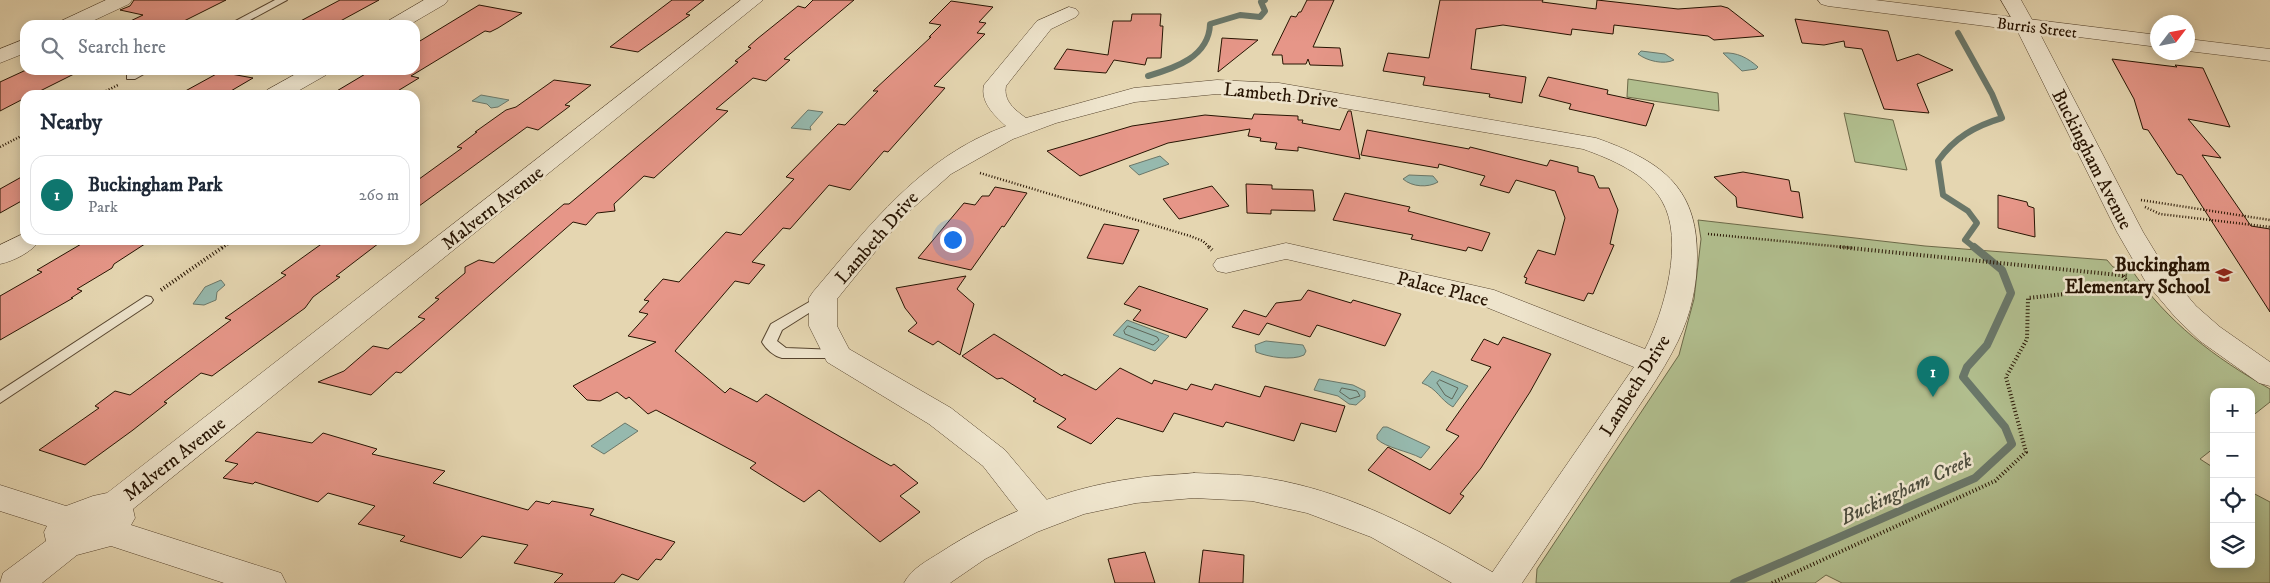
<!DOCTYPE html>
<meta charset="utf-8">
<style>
body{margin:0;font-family:"IM FELL DW Pica",serif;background:#f2f2f3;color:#1f2937}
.controls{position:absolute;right:15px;bottom:15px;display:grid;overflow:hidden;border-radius:10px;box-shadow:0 2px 12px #0003}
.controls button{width:45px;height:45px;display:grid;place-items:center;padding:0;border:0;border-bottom:1px solid #e0e1e3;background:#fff;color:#1f2937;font:25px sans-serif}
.compass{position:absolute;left:2150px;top:15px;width:45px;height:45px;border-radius:50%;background:#fff;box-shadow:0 2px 12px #0003;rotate:58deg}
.you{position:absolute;left:952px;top:239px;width:18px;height:18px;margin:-12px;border:4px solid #fff;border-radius:50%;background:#1a73e8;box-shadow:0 0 0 8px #1a73e833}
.badge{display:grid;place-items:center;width:32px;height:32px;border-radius:50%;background:#0f766e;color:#fff;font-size:16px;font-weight:700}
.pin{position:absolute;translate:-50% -41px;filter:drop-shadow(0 1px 2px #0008)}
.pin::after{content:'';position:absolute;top:26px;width:18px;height:15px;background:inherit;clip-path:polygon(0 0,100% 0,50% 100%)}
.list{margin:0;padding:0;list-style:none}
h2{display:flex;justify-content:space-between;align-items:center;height:65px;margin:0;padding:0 20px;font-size:21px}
h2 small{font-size:16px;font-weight:400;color:#747a83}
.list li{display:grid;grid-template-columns:32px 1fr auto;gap:15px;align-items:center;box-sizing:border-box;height:80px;margin:0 10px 10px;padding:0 10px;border:1px solid #e0e1e3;border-radius:15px}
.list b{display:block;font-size:19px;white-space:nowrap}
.list p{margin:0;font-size:16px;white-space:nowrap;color:#747a83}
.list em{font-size:16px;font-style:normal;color:#747a83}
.icon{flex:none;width:28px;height:28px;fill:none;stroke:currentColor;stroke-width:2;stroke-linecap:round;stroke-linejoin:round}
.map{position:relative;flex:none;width:2270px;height:583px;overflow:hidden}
.search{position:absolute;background:#fff;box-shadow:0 2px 12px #0003;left:20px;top:20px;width:400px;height:55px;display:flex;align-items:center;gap:12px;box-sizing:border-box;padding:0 18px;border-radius:15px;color:#747a83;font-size:19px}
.panel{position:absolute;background:#fff;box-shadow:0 2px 12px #0003;left:20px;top:90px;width:400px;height:155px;border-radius:15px}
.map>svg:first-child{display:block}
.green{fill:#b1be8e;stroke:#6c6948}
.water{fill:#96b9ae;stroke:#6a7769}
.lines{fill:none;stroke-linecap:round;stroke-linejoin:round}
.shore{stroke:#5e6658;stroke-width:1}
.stream-far1{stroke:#6a7769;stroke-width:6}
.stream{stroke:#6a7769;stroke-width:8}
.building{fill:#e69688;stroke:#271402}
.service-casing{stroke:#56442e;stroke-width:2}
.minor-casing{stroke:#56442e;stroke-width:1}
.tertiary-casing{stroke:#56442e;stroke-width:1}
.path-far1{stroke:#271402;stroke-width:2.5;stroke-dasharray:1 2;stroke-linecap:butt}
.path{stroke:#271402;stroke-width:4;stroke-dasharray:1 2.5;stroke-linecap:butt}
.service{fill:#eee4cc;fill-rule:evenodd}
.minor{fill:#eee4cc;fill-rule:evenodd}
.tertiary{fill:#eee4cc;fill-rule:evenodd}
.labels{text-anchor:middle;stroke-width:5;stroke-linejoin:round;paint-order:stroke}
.far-street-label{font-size:16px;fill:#271402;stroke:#eee4cc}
.street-label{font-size:19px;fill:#271402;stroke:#eee4cc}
.poi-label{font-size:19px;font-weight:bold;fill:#271402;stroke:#eee4cc;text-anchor:end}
.water-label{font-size:20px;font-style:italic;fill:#4e4e3e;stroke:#eee4cc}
</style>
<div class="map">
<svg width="2270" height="583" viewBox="0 0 2270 583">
<rect width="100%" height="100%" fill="#e5d6b1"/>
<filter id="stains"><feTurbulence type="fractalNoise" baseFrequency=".004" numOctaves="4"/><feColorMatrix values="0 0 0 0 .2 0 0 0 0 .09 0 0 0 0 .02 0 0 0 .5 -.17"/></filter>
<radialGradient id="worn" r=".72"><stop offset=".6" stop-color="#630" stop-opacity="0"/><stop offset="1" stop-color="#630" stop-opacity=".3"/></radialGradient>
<g class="green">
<polygon points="1628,79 1718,93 1719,111 1627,97"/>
<polygon points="1844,113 1893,120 1907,170 1855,162"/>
<path d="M1698 220 1925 246 2107 260 2113 267 2131 269C2167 322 2215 358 2270 389V402L2251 417V392H2214V448L2200 459 2214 468V564H2251V492L2270 502V583H1842L1826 575 1815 583H1536L1537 569 1679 355 1694 299 1701 239Z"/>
</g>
<g class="water">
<path d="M1641 51 1665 54 1674 60C1664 65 1647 61 1638 54Z"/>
<path d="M1723 53C1737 52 1748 58 1758 67L1756 69 1742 71Z"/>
<polygon points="481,95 509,100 498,107 491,108 487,104 472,101"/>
<polygon points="808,110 823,112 810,127 811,130 791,128"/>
<polygon points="1160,156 1169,164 1139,175 1129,166"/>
<path d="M1409 175 1433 176 1438 182C1428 188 1412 187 1403 179Z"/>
<polygon points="221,280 225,285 217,292 216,300 204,305 193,304 205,287"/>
<polygon points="1127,320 1169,336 1155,351 1113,335"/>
<path d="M1266 341 1303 345 1306 351 1304 355C1292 361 1268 357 1256 352L1255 345Z"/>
<path d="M1432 371 1468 386 1453 407C1439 399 1438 389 1422 383Z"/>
<polygon points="1319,379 1353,385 1365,391 1365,397 1356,405 1349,404 1338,396 1314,390"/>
<polygon points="625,423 638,431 604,454 591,446"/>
<path d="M1383 427H1387L1430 447 1421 458C1408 451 1386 448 1377 439V435Z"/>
</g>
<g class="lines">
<g class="shore">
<polygon points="1128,326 1157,337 1159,340 1153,345 1125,334 1124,331"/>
<polygon points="1440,380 1458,388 1452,399 1445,395 1437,383"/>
<polygon points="1342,388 1357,391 1360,396 1350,399 1340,392"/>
</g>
<g class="stream-far1">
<path d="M1958 33 1992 94 2002 118C1975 126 1954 138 1938 161L1943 195 1968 211 1977 223 1965 240 1975 248"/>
<path d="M1148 76C1175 68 1209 57 1210 24L1240 15 1260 17 1265 11 1261 2 1265 0"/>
</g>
<polyline class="stream" points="1734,583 1975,478 2012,444 2005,427 1963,377 1967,367 1987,345 2011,293 2002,270 1974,247"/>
</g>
<g class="building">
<polygon points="134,0 226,0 176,25 122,25 143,15 120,10 130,6"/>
<polygon points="340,0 379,0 333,25 293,25"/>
<polygon points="672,0 704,0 686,14 690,15 638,52 610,47"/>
<polygon points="813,0 854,0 784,59 790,60 766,81 753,78 716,109 728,111 654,178 644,176 614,204 615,211 597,213 586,225 573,222 401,373 396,372 371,395 318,382 344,371 373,346 388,349 425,319 418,317 439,299 435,298 465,273 465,267 479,260 494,263 564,204 569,204 738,62 735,61 751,48 748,47 757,39 798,6 805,8"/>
<polygon points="1307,0 1334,0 1313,47 1340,48 1343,66 1310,65 1308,59 1306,64 1283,64 1282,55 1272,55 1291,16 1296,17 1299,12 1301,12"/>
<polygon points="1440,0 1543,0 1542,2 1596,9 1597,0 1678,9 1721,6 1728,8 1764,36 1714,40 1708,36 1614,25 1613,34 1572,29 1571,35 1503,25 1476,29 1471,69 1526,77 1522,103 1489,97 1490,94 1423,85 1425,77 1383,71 1388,53 1429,58"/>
<polygon points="951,1 993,7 979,22 986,23 977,33 985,34 934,86 945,88 888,152 884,151 850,190 829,185 790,229 783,228 752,262 765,265 749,284 735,281 675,351 725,393 730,388 757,402 766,394 891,466 894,464 918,483 900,496 920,512 880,542 819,490 804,502 750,468 756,463 656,410 648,414 629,397 626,399 617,392 600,401 587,400 573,386 656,342 628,336 648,314 639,312 649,301 644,300 663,279 679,282 726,232 741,235 794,179 786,177 838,124 845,125 878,91 873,91 931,37 929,37 941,25 929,23"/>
<polygon points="479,5 522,13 498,28 490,32 485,31 411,76 419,78 391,95 330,95 372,70 415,70 415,44"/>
<polygon points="1132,14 1161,14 1160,26 1163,26 1161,58 1147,58 1145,65 1114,60 1106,73 1054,69 1067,49 1108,55 1113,21 1131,21"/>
<polygon points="1795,19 1888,31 1897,61 1918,54 1953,70 1917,84 1929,113 1884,109 1862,49 1845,47 1844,41 1824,45 1802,43"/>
<polygon points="1222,38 1258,40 1218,72"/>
<polygon points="2112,59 2177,67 2175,65 2203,68 2230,127 2188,119 2221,158 2202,155 2251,226 2270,229 2270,312 2182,175 2177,174 2148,130 2143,129 2134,99"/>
<polygon points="26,70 82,70 32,95 25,95 25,98 0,111 0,82"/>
<polygon points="220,72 253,78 224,95 178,95"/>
<polygon points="1548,77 1608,90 1607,94 1654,104 1646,126 1569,109 1571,104 1539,96"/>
<polygon points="554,80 591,85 565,105 570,106 538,130 527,127 415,209 415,182 462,148 457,147 477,132 475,132 506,110 516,107"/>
<polygon points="1348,111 1351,111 1360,159 1298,147 1298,151 1275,149 1277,143 1260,141 1261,138 1248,136 1250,129 1168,143 1080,176 1047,151 1132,126 1205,115 1252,119 1254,114 1298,116 1298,120 1303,120 1302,123 1340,130"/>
<polygon points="1367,130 1469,149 1470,147 1547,166 1550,160 1578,167 1578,172 1594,176 1599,188 1609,188 1618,210 1610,244 1614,245 1593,294 1588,293 1584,301 1525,283 1527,278 1524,277 1538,250 1555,255 1565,218 1555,191 1516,180 1509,193 1480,185 1485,176 1439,164 1438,168 1361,155"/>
<polygon points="1743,172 1789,180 1791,191 1799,192 1803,218 1737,207 1736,197 1714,177"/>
<polygon points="25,175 25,199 0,213 0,189"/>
<polygon points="1246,184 1272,185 1272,189 1313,190 1315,211 1271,210 1271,214 1247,213"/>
<polygon points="1212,186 1229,206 1179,219 1163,199"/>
<polygon points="995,187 1027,193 1004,227 1002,226 971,270 918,258 964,203 975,205 982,196 989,196"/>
<polygon points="1345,193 1410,207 1408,211 1490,233 1482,251 1468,247 1466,251 1411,239 1413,235 1333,220"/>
<polygon points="1998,195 2027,202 2028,206 2034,208 2035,237 1998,228"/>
<polygon points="1104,224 1139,230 1123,264 1087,258"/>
<polygon points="88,240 151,240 114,264 112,268 77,289 82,291 71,298 73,298 0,340 0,296 42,272 37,270"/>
<polygon points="327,240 383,240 336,276 340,277 313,297 305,308 212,376 201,373 164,402 167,403 133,430 85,465 39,450 99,408 95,406 115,391 130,395 231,320 225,318 286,275 281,273"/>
<polygon points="966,276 957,289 974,304 960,355 938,341 933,345 908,331 917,323 905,308 896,288"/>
<polygon points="1139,286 1208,309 1186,338 1133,320 1141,310 1124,304"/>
<polygon points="1308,290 1351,303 1353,300 1401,314 1385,346 1317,325 1310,337 1267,323 1259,335 1232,327 1244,310 1266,317 1276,303 1301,300"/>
<polygon points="994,334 1062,376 1064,374 1096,390 1120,368 1152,384 1154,380 1187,390 1191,384 1212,390 1215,384 1260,397 1265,386 1345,406 1336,432 1301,423 1294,441 1226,422 1223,427 1174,413 1163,432 1117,418 1091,444 1057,427 1066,419 1033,401 1036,399 1002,378 997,379 962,356"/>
<polygon points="1503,337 1551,354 1530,392 1481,468 1460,494 1464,496 1450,514 1368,470 1388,447 1430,470 1459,436 1446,430 1491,367 1471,360 1484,339 1498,345"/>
<polygon points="257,432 312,443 323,433 377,449 372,454 445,471 433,483 528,510 536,501 549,504 552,501 594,509 590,515 675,542 661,560 656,559 638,580 622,574 614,583 554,583 563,574 514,563 528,545 482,536 461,558 400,541 405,536 358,524 375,506 328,493 318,502 255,482 253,484 223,478 238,464 225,461"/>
<polygon points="1203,550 1244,555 1243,583 1199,583"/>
<polygon points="1145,552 1155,583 1115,583 1108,559"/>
</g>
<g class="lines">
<g class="service-casing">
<g id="service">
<polygon points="275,0 287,0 241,25 228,25"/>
<polygon points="137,70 151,70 135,79 127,79 127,75"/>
<path d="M823 294 830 298 828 301 782 330 777 341 786 348 837 350 842 352 844 355 842 358H782C774 356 766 349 762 342L771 324Z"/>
<polygon points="146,296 151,297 153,300 151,303 0,403 0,391"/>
</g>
</g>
<g class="minor-casing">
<g id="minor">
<polygon points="424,0 448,0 445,4 409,25 385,25 388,21"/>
<polygon points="741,0 763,0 133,509 135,518 131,525 281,573 286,583 224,583 111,546 77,555 42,583 0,583 3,573 46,541 44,532 47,526 0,511 0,485 66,506 93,496 107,493"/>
<polygon points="2001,0 2021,0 2035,25 2032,29 2025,31 2018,29"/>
<path d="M1069 7 1076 9 1079 13 1076 17 1051 29 1006 86C1003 101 1015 110 1026 118L1134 88 1217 80 1279 83 1596 138C1658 160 1698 185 1697 257 1697 286 1691 314 1678 341 1661 376 1637 408 1616 441 1585 488 1554 536 1522 583H1485L1634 367 1476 303 1286 259 1226 273 1217 271 1213 265 1217 259 1286 243 1494 290 1645 349C1664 312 1685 240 1662 201 1647 174 1611 159 1583 149L1279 97 1217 94 1135 102 1056 123 1013 139 951 174 905 215 837 299V326L849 349 951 408 1005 450 1052 506 1057 515 1052 524 1040 528 1028 524 983 466 929 424 827 362 809 326V298L813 292C870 225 921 157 1006 126 994 115 980 102 984 85L1037 21Z"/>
<polygon points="303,70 329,70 326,75 291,95 264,95 267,90"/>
<path d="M25 233V240H40C32 252 14 261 0 264V245Z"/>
</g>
</g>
<g class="tertiary-casing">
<g id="tertiary">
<polygon points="106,0 132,0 129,4 84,25 58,25 61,21"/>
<polygon points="1818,0 1875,0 2158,35 2158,47 2039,32 2143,232 2168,273 2196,306 2220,327 2270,362 2270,386 2259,383 2200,341 2176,318 2147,284 2117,232 2017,30 1828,6 1821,4"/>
<polygon points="25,39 25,53 0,63 0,49"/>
<polygon points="2188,39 2270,49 2270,61 2188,51"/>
<path d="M1194 473C1213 474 1232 474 1251 476 1339 486 1418 529 1494 573L1499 583H1452L1371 537 1307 513 1252 501 1194 498 1136 503 1084 514 1037 532 985 559 950 583H904C912 568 927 561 941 552 999 514 1068 487 1137 478 1155 475 1175 475 1194 473Z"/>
</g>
</g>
<g class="path-far1">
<polyline points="98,95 118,85"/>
<polyline points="0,147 25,134"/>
<polyline points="980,173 1190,236 1203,241 1210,248"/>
<polyline points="2141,200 2270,220"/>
<polyline points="2145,207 2160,214 2270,227"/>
<polyline points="1708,234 1853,248"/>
<polyline points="222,248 234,240"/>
</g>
<g class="path">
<polyline points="1209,247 1212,250"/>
<polyline points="1840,247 2129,276"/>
<polyline points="2123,276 2131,287"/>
<polyline points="161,290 223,247"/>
<polyline points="1772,583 1995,481 2026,452 2006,377 2027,339 2028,298 2131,287"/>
</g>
<use href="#service" class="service"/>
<use href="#minor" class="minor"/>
<use href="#tertiary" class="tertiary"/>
</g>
<defs>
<g id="school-bare" transform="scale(1.35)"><path d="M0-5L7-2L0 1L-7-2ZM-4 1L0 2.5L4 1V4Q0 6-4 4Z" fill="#8f2418" stroke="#eee4cc" stroke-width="2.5" paint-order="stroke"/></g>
</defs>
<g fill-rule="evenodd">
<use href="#school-bare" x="2224" y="275"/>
</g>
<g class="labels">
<g class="far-street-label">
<text transform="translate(2037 27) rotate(7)" y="6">Burris Street</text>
</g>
<g class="street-label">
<text transform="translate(1281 94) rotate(6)" y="7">Lambeth Drive</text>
<text transform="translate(2093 159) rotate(63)" y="7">Buckingham Avenue</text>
<text transform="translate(492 207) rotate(-38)" y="7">Malvern Avenue</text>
<text transform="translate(876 237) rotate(-49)" y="7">Lambeth Drive</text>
<text transform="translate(1443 288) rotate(14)" y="7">Palace Place</text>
<text transform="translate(1634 385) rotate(-58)" y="7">Lambeth Drive</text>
<text transform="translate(174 458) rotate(-38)" y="7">Malvern Avenue</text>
</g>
<g class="poi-label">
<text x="2210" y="271">Buckingham<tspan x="2210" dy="22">Elementary School</tspan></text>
</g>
<g class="water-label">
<text transform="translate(1906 488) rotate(-25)" y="7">Buckingham Creek</text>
</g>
</g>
<rect width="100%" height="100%" filter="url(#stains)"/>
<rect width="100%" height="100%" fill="url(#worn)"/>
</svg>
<div class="controls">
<button>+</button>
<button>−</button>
<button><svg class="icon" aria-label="locate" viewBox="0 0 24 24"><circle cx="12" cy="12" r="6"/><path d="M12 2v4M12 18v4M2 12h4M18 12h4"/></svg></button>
<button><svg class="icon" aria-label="layers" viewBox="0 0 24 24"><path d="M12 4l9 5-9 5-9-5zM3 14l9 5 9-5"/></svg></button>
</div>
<svg class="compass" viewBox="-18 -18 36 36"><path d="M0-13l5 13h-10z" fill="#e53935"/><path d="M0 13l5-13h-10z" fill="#747a83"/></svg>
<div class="you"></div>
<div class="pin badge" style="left:1933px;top:397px">1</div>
<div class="search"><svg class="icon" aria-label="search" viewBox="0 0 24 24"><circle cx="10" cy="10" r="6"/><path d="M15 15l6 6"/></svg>Search here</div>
<section class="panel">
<h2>Nearby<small></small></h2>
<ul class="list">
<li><span class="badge">1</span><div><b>Buckingham Park</b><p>Park</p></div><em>260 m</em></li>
</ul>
</section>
</div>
